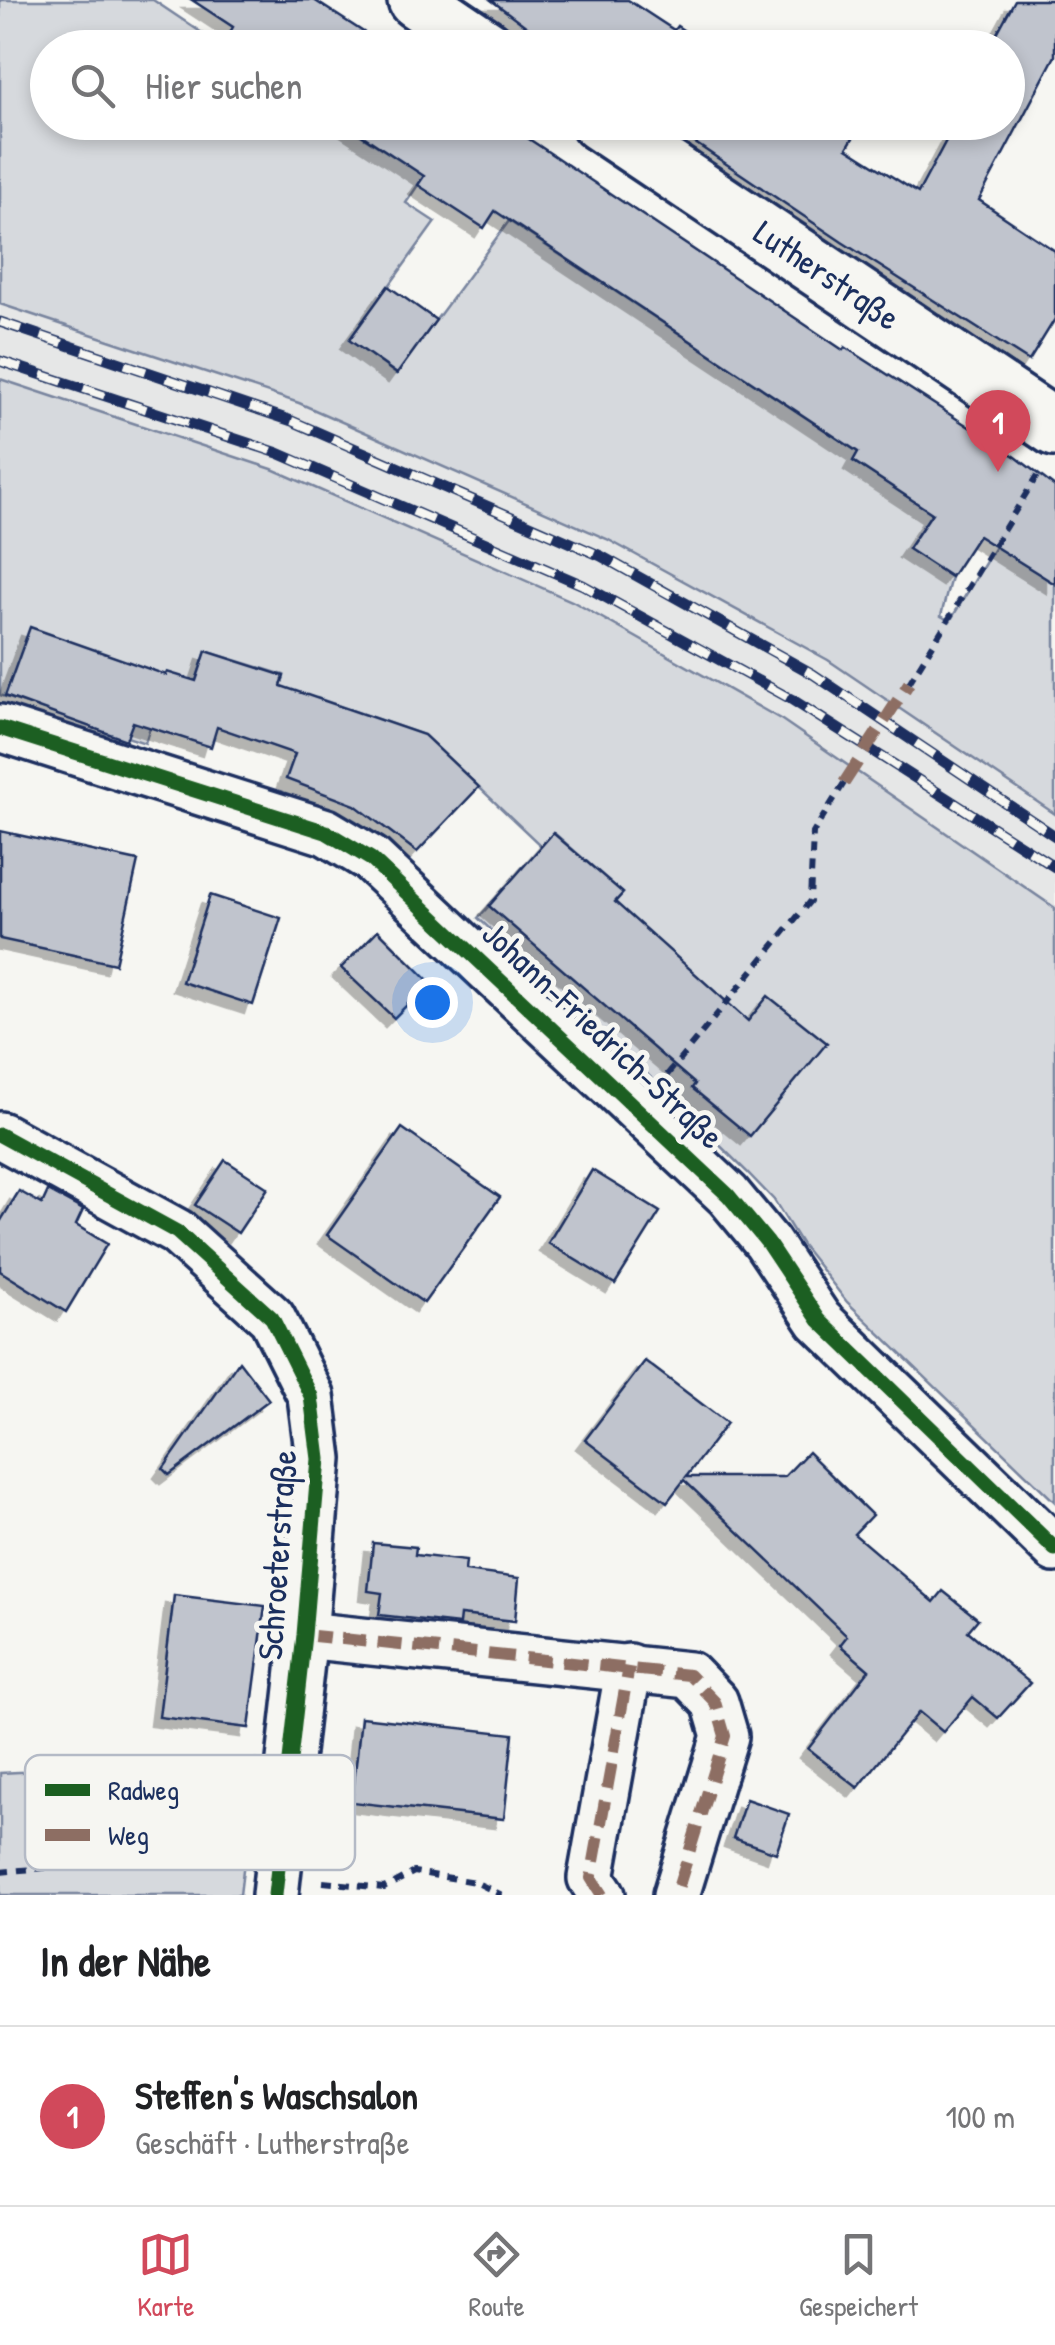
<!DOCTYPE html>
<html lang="de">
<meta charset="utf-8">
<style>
body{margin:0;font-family:"Patrick Hand",sans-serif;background:#f6f6f6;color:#202124}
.you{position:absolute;left:432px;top:1002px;width:35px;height:35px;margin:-25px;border:8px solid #fff;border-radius:50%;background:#1a73e8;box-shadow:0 0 0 15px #1a73e833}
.badge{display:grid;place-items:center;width:65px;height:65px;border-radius:50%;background:#d1495b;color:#fff;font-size:32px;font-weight:700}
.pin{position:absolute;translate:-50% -82px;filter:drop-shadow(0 2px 5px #0008)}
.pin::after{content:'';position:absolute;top:52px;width:35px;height:30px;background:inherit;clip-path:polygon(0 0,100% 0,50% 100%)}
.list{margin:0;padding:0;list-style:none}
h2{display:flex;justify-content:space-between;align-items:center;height:130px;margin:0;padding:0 40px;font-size:42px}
h2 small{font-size:32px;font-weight:400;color:#757577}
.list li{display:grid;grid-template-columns:65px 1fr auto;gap:30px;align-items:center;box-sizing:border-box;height:180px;padding:0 40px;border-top:2px solid #e0e0e0}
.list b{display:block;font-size:38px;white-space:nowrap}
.list p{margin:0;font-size:32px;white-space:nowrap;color:#757577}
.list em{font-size:32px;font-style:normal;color:#757577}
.icon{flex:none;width:55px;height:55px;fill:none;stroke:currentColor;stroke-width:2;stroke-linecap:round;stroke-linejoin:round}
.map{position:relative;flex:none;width:1055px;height:1895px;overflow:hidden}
.search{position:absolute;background:#fff;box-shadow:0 5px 15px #0003;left:30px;right:30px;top:30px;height:110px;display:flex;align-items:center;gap:25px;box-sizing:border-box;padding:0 35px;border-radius:55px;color:#757577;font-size:38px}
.sheet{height:310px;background:#fff}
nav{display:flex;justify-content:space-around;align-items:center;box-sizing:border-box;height:140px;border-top:2px solid #e0e0e0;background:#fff;font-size:28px;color:#757577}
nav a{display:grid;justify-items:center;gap:5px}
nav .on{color:#d1495b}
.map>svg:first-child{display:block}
.built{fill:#e6e7e7}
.green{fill:#d6d9dd;stroke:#78849e;stroke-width:2.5}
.building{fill:#c0c4cd;stroke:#1b2f5e;stroke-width:2.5;filter:url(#shadow)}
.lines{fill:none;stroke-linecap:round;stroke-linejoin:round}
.street-casing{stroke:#1b2f5e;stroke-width:52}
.secondary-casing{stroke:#1b2f5e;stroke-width:62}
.path{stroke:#1b2f5e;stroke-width:6;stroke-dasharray:10 8;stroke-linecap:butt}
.street{stroke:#f6f6f2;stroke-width:45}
.secondary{stroke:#f6f6f2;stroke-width:55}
.rail-casing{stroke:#1b2f5e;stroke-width:11}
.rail{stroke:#f6f6f2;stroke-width:8;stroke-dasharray:22;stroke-linecap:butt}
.quiet{stroke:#8d6e63;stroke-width:12;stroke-dasharray:25 12;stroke-linecap:butt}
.cycleway-casing{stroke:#f6f6f2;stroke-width:21}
.cycleway{stroke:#1b5e20;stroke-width:15}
.labels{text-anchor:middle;stroke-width:10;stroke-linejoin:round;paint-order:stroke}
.street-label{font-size:35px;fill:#1b2f5e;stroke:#f6f6f2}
.key{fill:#f6f6f2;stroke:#b4bac6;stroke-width:2.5}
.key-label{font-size:28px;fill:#1b2f5e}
</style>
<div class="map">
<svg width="1055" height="1895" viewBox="0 0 1055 1895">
<defs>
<filter id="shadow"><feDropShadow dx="-9" dy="9" stdDeviation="0" flood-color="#0004"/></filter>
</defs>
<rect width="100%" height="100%" fill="#f6f6f2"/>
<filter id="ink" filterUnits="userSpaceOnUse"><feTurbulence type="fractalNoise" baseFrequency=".01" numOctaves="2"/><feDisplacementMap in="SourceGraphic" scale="20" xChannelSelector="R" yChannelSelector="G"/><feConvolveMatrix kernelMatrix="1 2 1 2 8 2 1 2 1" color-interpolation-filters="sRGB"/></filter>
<g filter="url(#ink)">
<polygon class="built" points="0,304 299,403 607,539 828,660 1055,814 1055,908 782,720 572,601 272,469 0,379"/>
<g class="green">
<polygon points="0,0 153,0 223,47 48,48 48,122 342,123 424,176 406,203 435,222 350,340 396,374 509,221 858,452 853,461 932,513 908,549 951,577 941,616 950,621 996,545 1055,584 1055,814 828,660 607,539 299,403 0,304"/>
<polygon points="0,379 272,469 572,601 782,720 1055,908 1055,1502 847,1302 802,1245 774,1200 747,1172 645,1072 478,918 489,906 559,965 623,893 554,833 541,846 424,735 317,698 273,709 284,675 206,651 196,681 167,673 145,743 0,695"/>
<polygon points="256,1760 240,1895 0,1895 0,1773"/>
</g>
<g class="building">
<polygon points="192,0 314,0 388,48 232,48 237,40 229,34 233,27"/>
<polygon points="491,0 628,0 674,30 677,26 710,48 555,48"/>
<polygon points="1015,0 1055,0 1055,56 979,200 1055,251 1055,319 1029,361 842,242 664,122 827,122 853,138 847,148 918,193 956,122 1008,122 1008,48 989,48"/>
<polygon points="342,122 503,122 538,145 843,350 845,347 1016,457 1055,487 1055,584 978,536 951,577 908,549 932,513 853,461 858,452 495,211 484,228 418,185 424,176"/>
<polygon points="388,286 436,320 397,374 349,340"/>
<polygon points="30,627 166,675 167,672 196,681 206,651 284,676 281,686 424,735 479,787 417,852 355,805 286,779 295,754 217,727 211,747 133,722 126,740 5,696"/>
<polygon points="0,831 138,861 115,964 0,939"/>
<polygon points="553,833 623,893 615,902 748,1021 768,996 827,1043 750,1136 692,1088 695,1084 489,906"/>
<polygon points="210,895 281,918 253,1005 182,982"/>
<polygon points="378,930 430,982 394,1018 341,968"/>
<polygon points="402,1128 500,1197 424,1303 327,1235"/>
<polygon points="225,1160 268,1188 238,1233 195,1205"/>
<polygon points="592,1170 660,1212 615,1284 548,1243"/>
<polygon points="19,1191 42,1204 48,1191 83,1210 76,1225 107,1244 66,1312 0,1271 0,1222"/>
<polygon points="239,1361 269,1400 169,1475 163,1469"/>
<polygon points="645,1361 727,1423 686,1477 784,1477 808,1452 872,1515 854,1534 934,1602 943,1591 978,1619 968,1631 1030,1683 998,1718 973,1697 943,1732 919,1712 858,1788 808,1749 869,1670 840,1645 847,1636 684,1480 667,1502 585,1440"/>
<polygon points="373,1543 416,1547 415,1555 466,1561 465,1571 519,1578 515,1621 460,1615 459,1624 379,1615 382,1593 368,1591"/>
<polygon points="174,1595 265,1606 249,1728 159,1717"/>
<polygon points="361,1717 513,1734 504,1819 352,1802"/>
<polygon points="746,1799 789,1814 776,1853 733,1838"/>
</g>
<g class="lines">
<g class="street-casing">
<g id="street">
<polyline points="0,728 326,832 371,859 728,1195 767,1242 819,1320 1055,1549"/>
<polyline points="0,1135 177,1232 272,1318 311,1396 319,1459 304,1635 275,1895"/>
<polyline points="304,1635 689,1675 715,1702 725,1736 676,1895"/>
<polyline points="602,1895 591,1878 629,1667"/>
</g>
</g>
<g class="secondary-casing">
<g id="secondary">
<polyline points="416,0 487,48"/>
<polyline points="599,122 1055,428"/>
</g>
</g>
<g class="path">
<polyline points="909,683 1037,476"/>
<polyline points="667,1075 810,901 813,833 844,783"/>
<polyline points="0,1872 235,1850"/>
<polyline points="323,1882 384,1888 414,1872 475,1882 502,1895"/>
</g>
<use href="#street" class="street"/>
<use href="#secondary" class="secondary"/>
<g class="rail-casing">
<g id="rail">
<polyline points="0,322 292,421 601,556 813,674 1055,836"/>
<polyline points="0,361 278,453 583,585 791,699 1055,867"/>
</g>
</g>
<use href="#rail" class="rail"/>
<g class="quiet">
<polyline points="844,783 909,683"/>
<polyline points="304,1635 689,1675 715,1702 725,1736 676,1895"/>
<polyline points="602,1895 591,1878 629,1667"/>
</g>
<g class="cycleway-casing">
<g id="cycleway">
<polyline points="0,728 326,832 371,859 728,1195 767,1242 819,1320 1055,1549"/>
<polyline points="0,1135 177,1232 272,1318 311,1396 319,1459 304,1635 275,1895"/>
</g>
</g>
<use href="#cycleway" class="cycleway"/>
</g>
</g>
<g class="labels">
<g class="street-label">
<text transform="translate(827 275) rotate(34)" y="12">Lutherstraße</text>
<text transform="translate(603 1035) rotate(43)" y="12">Johann-Friedrich-Straße</text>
<text transform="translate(277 1555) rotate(-86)" y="12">Schroeterstraße</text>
</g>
</g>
<rect x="25" y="1755" width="330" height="115" rx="15" class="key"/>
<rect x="45" y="1784" width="45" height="12" fill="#1b5e20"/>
<rect x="45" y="1829" width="45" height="12" fill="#8d6e63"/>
<g class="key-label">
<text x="108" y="1800">Radweg</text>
<text x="108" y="1845">Weg</text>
</g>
</svg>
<div class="you"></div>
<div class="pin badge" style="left:998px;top:472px">1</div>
<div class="search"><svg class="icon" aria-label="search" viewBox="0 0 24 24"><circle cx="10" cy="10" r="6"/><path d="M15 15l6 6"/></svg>Hier suchen</div>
</div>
<section class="sheet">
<h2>In der Nähe<small></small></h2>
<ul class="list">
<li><span class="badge">1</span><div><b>Steffen's Waschsalon</b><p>Geschäft · Lutherstraße</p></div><em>100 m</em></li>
</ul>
</section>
<nav>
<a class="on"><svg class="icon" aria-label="map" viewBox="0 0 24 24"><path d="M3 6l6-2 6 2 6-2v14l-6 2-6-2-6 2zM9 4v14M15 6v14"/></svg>Karte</a>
<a><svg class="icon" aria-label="directions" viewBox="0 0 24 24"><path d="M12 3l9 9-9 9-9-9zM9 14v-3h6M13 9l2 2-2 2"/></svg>Route</a>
<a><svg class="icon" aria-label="saved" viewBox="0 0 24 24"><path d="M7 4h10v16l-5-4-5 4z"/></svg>Gespeichert</a>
</nav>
